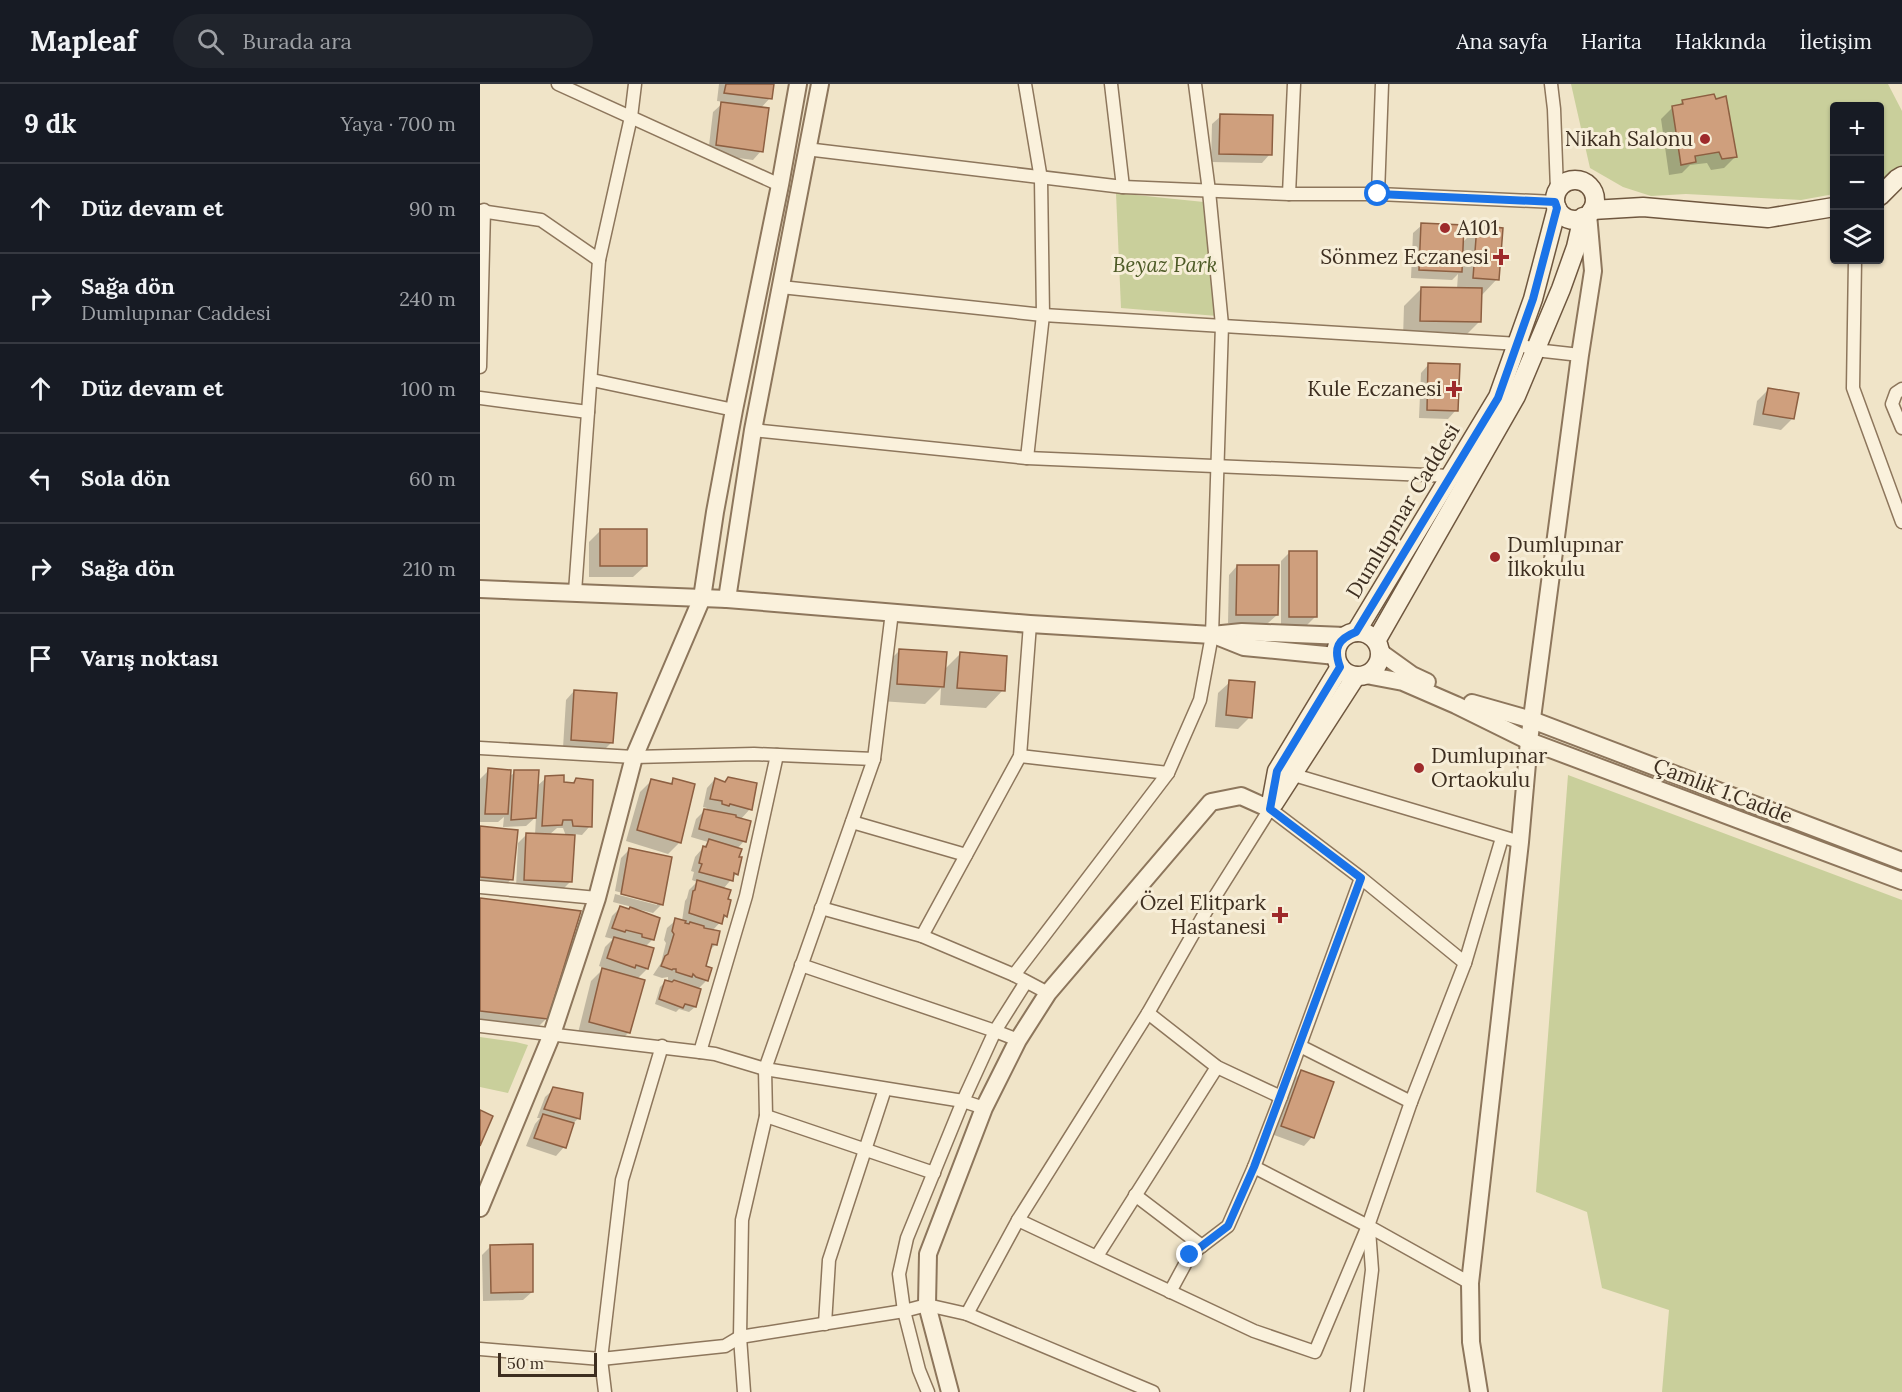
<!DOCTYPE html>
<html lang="tr">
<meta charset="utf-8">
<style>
body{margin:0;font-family:Lora,serif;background:#20242c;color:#f1f3f6}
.controls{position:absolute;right:18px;top:18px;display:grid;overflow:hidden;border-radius:6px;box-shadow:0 2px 4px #0004}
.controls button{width:54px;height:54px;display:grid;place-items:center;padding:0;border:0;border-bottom:2px solid #363941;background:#171b24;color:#f1f3f6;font:30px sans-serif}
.scale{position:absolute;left:18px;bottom:15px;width:99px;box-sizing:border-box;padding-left:6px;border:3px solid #3d2e20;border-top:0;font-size:16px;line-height:21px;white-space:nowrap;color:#3d2e20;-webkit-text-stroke:4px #f7eed8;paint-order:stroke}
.stop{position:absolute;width:18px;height:18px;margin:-14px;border:4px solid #1a73e8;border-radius:50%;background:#fff}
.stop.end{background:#1a73e8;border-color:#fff;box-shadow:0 2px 6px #0008}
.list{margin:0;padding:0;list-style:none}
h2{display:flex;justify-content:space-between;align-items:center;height:78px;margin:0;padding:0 24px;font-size:26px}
h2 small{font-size:20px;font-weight:400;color:#9ea1a6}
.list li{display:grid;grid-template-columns:39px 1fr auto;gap:18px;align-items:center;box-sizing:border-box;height:90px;padding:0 24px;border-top:2px solid #363941}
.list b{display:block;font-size:22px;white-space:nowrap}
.list p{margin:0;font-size:20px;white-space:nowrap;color:#9ea1a6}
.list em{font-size:20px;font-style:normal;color:#9ea1a6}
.icon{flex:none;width:33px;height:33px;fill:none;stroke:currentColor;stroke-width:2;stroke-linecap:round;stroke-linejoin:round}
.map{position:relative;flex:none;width:1422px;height:1308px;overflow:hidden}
header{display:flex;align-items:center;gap:36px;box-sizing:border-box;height:84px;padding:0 30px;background:#171b24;border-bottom:2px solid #363941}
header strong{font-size:28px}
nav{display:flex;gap:33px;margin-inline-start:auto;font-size:21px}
.search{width:420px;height:54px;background:#20242c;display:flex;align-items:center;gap:15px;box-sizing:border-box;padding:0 21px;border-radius:33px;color:#9ea1a6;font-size:22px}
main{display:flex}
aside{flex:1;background:#171b24}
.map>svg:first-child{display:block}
.green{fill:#c9cf9b}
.shadow{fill:#0003;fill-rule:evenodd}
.building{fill:#cf9f7d;stroke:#8d5f41;stroke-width:1.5}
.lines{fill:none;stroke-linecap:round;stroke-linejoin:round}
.minor-casing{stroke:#8d765c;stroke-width:15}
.tertiary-casing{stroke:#8d765c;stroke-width:20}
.secondary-casing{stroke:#6f573f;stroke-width:21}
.minor{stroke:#faf1dc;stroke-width:12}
.tertiary{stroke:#faf1dc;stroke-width:16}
.secondary{stroke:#faf1dc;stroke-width:18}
.route{stroke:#1a73e8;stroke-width:8}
.poi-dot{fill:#9e2a2b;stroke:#f7eed8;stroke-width:2}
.labels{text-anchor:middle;stroke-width:6;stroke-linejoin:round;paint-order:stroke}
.poi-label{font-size:21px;fill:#3d2e20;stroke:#f7eed8;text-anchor:end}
.park-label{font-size:21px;font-style:italic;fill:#4d5a26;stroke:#f7eed8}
.street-label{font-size:21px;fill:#3d2e20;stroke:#f7eed8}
</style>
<header>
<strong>Mapleaf</strong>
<div class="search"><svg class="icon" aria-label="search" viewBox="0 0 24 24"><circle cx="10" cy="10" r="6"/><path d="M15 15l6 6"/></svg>Burada ara</div>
<nav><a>Ana sayfa</a><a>Harita</a><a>Hakkında</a><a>İletişim</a></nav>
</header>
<main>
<aside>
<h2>9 dk<small>Yaya · 700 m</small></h2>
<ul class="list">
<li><svg class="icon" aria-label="ahead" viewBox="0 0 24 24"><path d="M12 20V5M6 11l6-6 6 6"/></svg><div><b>Düz devam et</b></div><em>90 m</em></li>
<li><svg class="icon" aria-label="right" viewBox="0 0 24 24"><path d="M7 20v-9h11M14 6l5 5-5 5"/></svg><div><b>Sağa dön</b><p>Dumlupınar Caddesi</p></div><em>240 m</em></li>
<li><svg class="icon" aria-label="ahead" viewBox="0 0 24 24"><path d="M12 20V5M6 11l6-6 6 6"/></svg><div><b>Düz devam et</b></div><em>100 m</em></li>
<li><svg class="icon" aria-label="left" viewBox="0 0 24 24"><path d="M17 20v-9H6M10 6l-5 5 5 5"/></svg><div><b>Sola dön</b></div><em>60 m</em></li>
<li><svg class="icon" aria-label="right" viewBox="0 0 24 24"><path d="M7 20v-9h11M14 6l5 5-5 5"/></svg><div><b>Sağa dön</b></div><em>210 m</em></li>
<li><svg class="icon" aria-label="arrive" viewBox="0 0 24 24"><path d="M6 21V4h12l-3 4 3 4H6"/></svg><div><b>Varış noktası</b></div></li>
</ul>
</aside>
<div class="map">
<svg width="1422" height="1308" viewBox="0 0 1422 1308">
<rect width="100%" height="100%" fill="#f0e4c8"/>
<g class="green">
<polygon points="1091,0 1408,0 1422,27 1422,81 1400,98 1400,22 1354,22 1354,110 1321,116 1206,110 1171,112 1143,103 1110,84"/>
<polygon points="636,109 724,118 737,232 641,224"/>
<polygon points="1088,691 1422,816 1422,1308 1182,1308 1189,1226 1122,1204 1107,1128 1056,1108"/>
<polygon points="0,953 36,958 48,961 28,1009 0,1003"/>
</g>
<g class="shadow">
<polygon points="239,0 292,0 290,14 280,25 281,67 273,76 228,70 233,28 244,18 237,17"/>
<polygon points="1203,17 1256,72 1244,84 1231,86 1227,79 1210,81 1202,89 1189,91 1181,35 1192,24 1197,23"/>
<polygon points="741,32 790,70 782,79 731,78 732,40"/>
<polygon points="942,141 982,159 998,143 1017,195 1001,212 1000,237 982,255 923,254 924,222 942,204 977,205 978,190 972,196 931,194 933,149"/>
<polygon points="949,280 976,326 968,335 939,334 941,289"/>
<polygon points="1289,305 1313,334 1301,346 1273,341 1277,317"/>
<polygon points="121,446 165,482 153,493 109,493 109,458"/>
<polygon points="810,468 836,532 827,541 801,541 801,477"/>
<polygon points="757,482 797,531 788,539 748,539 749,491"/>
<polygon points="420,566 464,586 480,570 523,606 506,624 460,621 461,604 445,620 400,617 402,584"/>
<polygon points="750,598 770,633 758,645 735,643 738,609"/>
<polygon points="94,607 132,658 123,667 83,664 86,616"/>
<path d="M9 686 29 693 35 688 56 703 66 694 83 700H91L96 695 110 742 102 751 93 750 91 797 82 806 36 804 38 759 47 750 55 751 56 733 46 742 23 743 24 733 18 738H0V695ZM77 744H83L86 752 69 751Z"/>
<polygon points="249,694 270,725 260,736 264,757 257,765 256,790 243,805 247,816 249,817 246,832 232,847 236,860 228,868 224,884 230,885 226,897 217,906 219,906 215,923 209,928 199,925 196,928 175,920 180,903 185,898 188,898 188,893 182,894 173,891 181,879 186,859 184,856 187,844 196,836 202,837 205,817 207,814 209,806 217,798 212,796 214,788 211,787 215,773 228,758 211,753 216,735 227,724 223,723 227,704 235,695 244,699"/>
<polygon points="172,696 189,700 194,696 199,759 188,770 146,757 160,708"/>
<polygon points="0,743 31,795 23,804 0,802"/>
<polygon points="150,765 182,820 173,829 157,825 156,827 173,855 165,863 167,885 157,895 149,948 137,960 98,949 111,897 124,884 119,882 125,863 133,855 125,853 132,832 140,824 149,826 152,823 133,818 135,810 177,821 177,818 135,807 141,774"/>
<polygon points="0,815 67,934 55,946 0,940"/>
<polygon points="821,988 832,1053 824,1062 794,1051 813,997"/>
<polygon points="74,1005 99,1034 92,1040 84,1063 76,1072 46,1062 55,1040 60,1034 57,1034 65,1013"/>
<polygon points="11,1162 52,1208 43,1216 3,1217 2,1171"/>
</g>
<g class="building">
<polygon points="246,0 294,0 292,15 244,9"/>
<polygon points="1234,10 1236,15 1246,12 1257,73 1242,75 1239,68 1215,72 1216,78 1201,81 1192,22 1203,20 1202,16"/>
<polygon points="241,18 289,24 283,68 236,61"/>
<polygon points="740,30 793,31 792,71 739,70"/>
<polygon points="941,139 984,141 982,188 939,186"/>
<polygon points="997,141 1023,144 1019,196 993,194"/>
<polygon points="941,203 1002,204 1001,238 940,237"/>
<polygon points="948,279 980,280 978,327 947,326"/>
<polygon points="1288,304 1319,309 1314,335 1283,330"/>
<rect x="120" y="445" width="47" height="37"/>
<rect x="809" y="467" width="28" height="66"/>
<polygon points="757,481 799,481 798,531 756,531"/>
<polygon points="419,565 467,568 464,603 417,600"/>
<polygon points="480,568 527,572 525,607 477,604"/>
<polygon points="749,596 775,598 772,634 746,631"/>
<polygon points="94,606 137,609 133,659 91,656"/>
<polygon points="8,684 31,686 28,730 5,730"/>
<polygon points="34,686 59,686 56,734 31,736"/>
<polygon points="84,691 84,698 94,699 96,694 113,696 112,743 93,742 92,736 83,736 82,741 62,742 65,692"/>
<polygon points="248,693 277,699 272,726 250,720 249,722 242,720 242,717 230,715 235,694 245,698"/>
<polygon points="193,694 215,700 201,759 157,746 171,695 192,700"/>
<polygon points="224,725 256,731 256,733 271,737 266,758 219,745"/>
<polygon points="0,742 38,746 33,796 0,793"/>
<polygon points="46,749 95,751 92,798 44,796"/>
<polygon points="229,755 262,765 259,773 262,773 258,791 254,789 253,797 219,788 222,780 219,779 223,762 226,763"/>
<polygon points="149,764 192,773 183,821 141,810"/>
<polygon points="217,796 251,806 248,815 251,816 247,833 244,831 242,840 209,829 213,807 215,806"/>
<polygon points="0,814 101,827 68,935 0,927"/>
<polygon points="140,822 149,825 150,823 180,834 174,856 162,853 162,850 146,846 145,848 132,844"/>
<polygon points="195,834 206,837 205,839 209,840 210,838 224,842 224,844 240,847 237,861 232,860 226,882 232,884 228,897 216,893 213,890 212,893 196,888 196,885 193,885 192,886 181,882 185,872 188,870 194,850 192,847"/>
<polygon points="134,853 174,864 168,885 156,881 155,884 127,874"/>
<polygon points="122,884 165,896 150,949 109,938"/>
<polygon points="185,896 192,898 194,896 221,905 216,923 205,920 203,924 179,915"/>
<polygon points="821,986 854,998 834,1054 801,1042"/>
<polygon points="73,1003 103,1009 100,1035 64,1025"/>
<polygon points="0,1026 13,1032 0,1062"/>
<polygon points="63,1030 94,1039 86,1064 54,1054"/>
<polygon points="53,1160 53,1208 11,1209 10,1161"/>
</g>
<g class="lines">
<g class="minor-casing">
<g id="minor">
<polyline points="78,0 300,101"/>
<polyline points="545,0 561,95 563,231 547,374"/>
<polyline points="631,0 643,103"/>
<polyline points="1071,0 1074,25 1077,106"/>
<polyline points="326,65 643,103 809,110 898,110 1075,118"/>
<polyline points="809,110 814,0"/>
<polyline points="898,110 902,0"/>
<polyline points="0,127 61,136 119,176"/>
<polyline points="1375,176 1373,304 1422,438"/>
<polyline points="301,203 563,231 1039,260 1055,266 1100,271"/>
<polyline points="0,283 4,126"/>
<polyline points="112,296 254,326"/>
<polyline points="1422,305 1416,309 1412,320 1422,344"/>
<polyline points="0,314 108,328"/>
<polyline points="273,346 547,374 970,392"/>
<polyline points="95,508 119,176 151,33 155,0"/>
<polyline points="0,664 154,673 274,670 394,675"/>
<polyline points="540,672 688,689"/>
<polyline points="814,691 1040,758"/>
<polyline points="372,738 486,771"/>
<polyline points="0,803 117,814"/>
<polyline points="341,824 442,852 534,891 568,909"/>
<polyline points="442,852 540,672 550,540"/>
<polyline points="321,881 515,947 538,956"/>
<polyline points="534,891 688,689 720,616 732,551 742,241 729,107 715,0"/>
<polyline points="668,929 737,983 801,1013"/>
<polyline points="0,942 220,968 235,970 285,985 483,1017 504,1024"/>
<polyline points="820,962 931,1018"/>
<polyline points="220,968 266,812 297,671"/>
<polyline points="286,1032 454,1089"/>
<polyline points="774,1083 888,1142 990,1199"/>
<polyline points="655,1111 722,1162"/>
<polyline points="538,1136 774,1247 835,1268 888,1142 931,1018 985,879 1022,754"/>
<polyline points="617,1172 737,983"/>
<polyline points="690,1208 710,1171 748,1142 774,1083 801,1013 881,794"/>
<polyline points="487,1230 673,1308"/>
<polyline points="345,1240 349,1176 405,1005"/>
<polyline points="0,1265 121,1275 245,1262 260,1253 424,1227 447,1221 487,1230 538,1136 668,929 729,822 790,725 881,794 985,879"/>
<polyline points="125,1308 121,1275 142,1096 182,962"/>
<polyline points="264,1308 260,1253 262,1136 286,1032 285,985 394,675 412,528"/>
<polyline points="448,1308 439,1286 424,1227 419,1190 427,1154 483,1017 515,947 546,898"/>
<polyline points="877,1308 892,1186 889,1146"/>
</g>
</g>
<g class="tertiary-casing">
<g id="tertiary">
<polyline points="0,505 247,515 550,540 732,551 762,548 865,552"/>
<polyline points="247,515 273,346 340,0"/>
<polyline points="739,553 764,563 856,572"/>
<polyline points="900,568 932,591 947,598"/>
<polyline points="886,591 923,598 976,621 1049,657 1422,797"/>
<polyline points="992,619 1052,636 1422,777"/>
<polyline points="0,1124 72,950 117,814 154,673 222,514 235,428 254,326 300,101 318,0"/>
<polyline points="470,1308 447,1221 448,1170 504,1024 538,956 568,909 731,718 761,712 790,725"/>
<polyline points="999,1308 991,1258 990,1199 1040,758 1049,657 1100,271 1113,187 1108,130"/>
</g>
</g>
<g class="secondary-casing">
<g id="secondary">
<circle cx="1095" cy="116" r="20"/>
<polyline points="1400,112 1417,95 1422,92"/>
<polyline points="1112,126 1163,123 1288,134 1354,123"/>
<polyline points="876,548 1018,313 1053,215 1077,124"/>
<circle cx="878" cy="570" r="22"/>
<polyline points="896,557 1036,312 1081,205 1096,163 1103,133"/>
<polyline points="794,719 876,592"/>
<polyline points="790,725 797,687 860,583"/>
</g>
</g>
<use href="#minor" class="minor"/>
<use href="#tertiary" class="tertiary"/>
<use href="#secondary" class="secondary"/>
</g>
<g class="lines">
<path class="route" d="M710 1171 748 1142 774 1083 881 794 790 725 797 687 860 583C853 564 858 555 876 548L1018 314 1053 215 1077 124 1075 118 898 110"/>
</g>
<g class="poi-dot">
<circle cx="1225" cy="55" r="6"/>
<circle cx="965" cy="144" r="6"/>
<path d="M1018 164h6v6h6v6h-6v6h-6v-6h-6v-6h6z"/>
<path d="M971 296h6v6h6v6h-6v6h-6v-6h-6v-6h6z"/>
<circle cx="1015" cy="473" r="6"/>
<circle cx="939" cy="684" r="6"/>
<path d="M797 822h6v6h6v6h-6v6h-6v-6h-6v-6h6z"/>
</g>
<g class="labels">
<g class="poi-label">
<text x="1213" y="62">Nikah Salonu</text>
<text x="977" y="151" text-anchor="start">A101</text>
<text x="1009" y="180">Sönmez Eczanesi</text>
<text x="962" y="312">Kule Eczanesi</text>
<text x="1027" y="468" text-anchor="start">Dumlupınar<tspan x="1027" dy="24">İlkokulu</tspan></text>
<text x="951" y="679" text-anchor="start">Dumlupınar<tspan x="951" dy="24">Ortaokulu</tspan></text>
<text x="786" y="826">Özel Elitpark<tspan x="786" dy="24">Hastanesi</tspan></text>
</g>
<g class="park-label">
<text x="685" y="188">Beyaz Park</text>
</g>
<g class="street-label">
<text transform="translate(923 427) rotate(-59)" y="7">Dumlupınar Caddesi</text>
<text transform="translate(1243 707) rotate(21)" y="7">Çamlık 1.Cadde</text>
</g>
</g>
</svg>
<div class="controls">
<button>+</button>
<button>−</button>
<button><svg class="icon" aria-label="layers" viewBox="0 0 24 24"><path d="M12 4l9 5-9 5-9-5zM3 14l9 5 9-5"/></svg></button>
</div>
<div class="scale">50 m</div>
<div class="stop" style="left:898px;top:110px"></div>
<div class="stop end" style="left:710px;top:1171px"></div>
</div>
</main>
